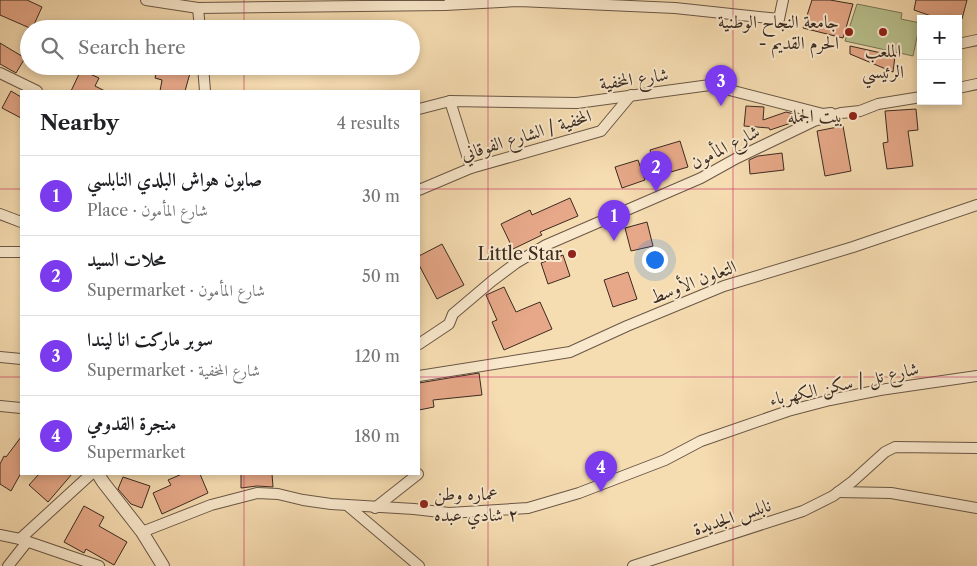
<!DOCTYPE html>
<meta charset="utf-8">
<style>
body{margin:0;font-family:"Libre Caslon Text",Amiri,serif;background:#f6f6f6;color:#202124}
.controls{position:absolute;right:15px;top:15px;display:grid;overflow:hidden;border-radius:0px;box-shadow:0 2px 8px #0003}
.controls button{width:45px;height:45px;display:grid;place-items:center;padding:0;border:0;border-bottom:1px solid #e0e0e0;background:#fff;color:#202124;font:25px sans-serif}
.you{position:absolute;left:654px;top:259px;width:18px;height:18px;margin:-12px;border:4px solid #fff;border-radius:50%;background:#1a73e8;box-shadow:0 0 0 8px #1a73e833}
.badge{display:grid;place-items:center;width:32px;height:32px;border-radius:50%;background:#7c3aed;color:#fff;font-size:16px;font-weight:700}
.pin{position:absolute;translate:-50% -41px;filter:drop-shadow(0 1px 2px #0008)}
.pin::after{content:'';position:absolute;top:26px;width:18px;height:15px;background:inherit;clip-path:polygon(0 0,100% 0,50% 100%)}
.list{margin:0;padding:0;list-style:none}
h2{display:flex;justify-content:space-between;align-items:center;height:65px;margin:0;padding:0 20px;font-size:21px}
h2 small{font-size:16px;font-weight:400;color:#757577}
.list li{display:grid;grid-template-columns:32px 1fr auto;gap:15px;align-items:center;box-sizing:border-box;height:80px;padding:0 20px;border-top:1px solid #e0e0e0}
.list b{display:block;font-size:19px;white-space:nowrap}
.list p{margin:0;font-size:16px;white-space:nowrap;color:#757577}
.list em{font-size:16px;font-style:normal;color:#757577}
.icon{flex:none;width:28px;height:28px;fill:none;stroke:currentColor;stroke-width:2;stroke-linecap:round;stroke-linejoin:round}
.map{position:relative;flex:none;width:977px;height:566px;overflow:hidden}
.search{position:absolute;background:#fff;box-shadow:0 2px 8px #0003;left:20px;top:20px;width:400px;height:55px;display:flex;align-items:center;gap:12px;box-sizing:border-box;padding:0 18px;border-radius:28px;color:#757577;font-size:19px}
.panel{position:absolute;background:#fff;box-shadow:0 2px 8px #0003;left:20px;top:90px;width:400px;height:385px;border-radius:0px}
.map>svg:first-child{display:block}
.green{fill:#b8c18e;stroke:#7a7658}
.building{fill:#e6a888;stroke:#3b2b21}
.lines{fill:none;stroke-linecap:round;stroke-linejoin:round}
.minor-casing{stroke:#6a5745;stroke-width:12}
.tertiary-casing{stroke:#6a5745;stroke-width:14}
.minor{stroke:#f9e8cc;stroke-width:10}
.tertiary{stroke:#f9e8cc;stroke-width:12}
.grid{fill:none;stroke:#c2185b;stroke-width:1;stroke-opacity:0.55}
.poi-dot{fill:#8f2418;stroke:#f9e8cc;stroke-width:2}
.labels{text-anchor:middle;stroke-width:4;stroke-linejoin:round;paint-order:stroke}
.poi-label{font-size:18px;fill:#3b2b21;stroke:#f9e8cc;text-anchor:end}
.street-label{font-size:18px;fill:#3b2b21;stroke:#f9e8cc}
</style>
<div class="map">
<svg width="977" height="566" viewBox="0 0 977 566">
<rect width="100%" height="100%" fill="#f6dcb1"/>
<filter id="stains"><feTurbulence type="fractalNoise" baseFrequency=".004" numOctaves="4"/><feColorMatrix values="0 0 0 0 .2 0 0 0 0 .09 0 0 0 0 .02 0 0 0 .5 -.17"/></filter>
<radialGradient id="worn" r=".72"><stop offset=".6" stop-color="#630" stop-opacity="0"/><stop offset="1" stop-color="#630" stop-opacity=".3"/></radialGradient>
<polygon class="green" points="857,4 902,13 901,19 920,23 913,56 845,41"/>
<g class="building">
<polygon points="0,0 27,0 42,7 32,29 0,15"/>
<polygon points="812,0 830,0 853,4 843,38 803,28"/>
<polygon points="916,0 967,0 962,19 940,19 914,10"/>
<polygon points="0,43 25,58 16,73 0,64"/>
<polygon points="850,46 895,56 893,72 850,54"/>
<polygon points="158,66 192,66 185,91 160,91 162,80 155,78"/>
<polygon points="81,70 99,78 95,86 105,91 71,91"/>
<polygon points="11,91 21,97 21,118 2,108"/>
<polygon points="746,106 764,107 763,120 786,112 794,114 797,121 770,130 769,128 744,126"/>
<polygon points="916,109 918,130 908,131 913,166 887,169 883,143 888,142 885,111"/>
<polygon points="843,126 851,171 825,176 817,131"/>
<polygon points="680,141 688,167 657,176 650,150"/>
<polygon points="782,153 784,170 750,174 749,160 758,156"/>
<polygon points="638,160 645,180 622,188 615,167"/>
<polygon points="570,198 578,216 540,232 542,235 513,249 501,224 530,210 532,215"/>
<polygon points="647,222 653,246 631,251 625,228"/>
<polygon points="442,244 464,285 437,299 419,265 419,256"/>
<polygon points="563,255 570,276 548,284 541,263"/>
<polygon points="628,272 637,299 613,307 604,280"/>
<polygon points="504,287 516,312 540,302 552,329 504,350 492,322 497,320 486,295"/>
<polygon points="479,373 482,395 433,400 434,407 419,410 419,383"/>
<polygon points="21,437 21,473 11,491 0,484 0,464 4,456 6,457"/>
<polygon points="39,474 72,474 48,502 29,485"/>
<polygon points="182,474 200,474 208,493 162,514 153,493 171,485 168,480"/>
<polygon points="241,474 272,474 273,487 257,486 241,488"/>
<polygon points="123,477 150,486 142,508 131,504 118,489"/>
<polygon points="84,506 104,517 99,526 127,542 114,565 86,549 84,553 64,542"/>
</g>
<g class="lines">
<g class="minor-casing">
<g id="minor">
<polyline points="146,0 198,8 445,5 519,1 675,8 779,19 783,0"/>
<polyline points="198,8 200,29"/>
<polyline points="958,44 977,40"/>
<polyline points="203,66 205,91"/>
<polyline points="0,73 37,91"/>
<polyline points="958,88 977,84"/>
<polyline points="450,101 471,168"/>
<polyline points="419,109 450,101 577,103 710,85 823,114 831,113"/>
<polyline points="419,190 471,168 601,131 631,95"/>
<polyline points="0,214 21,222"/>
<polyline points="0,252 21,252"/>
<polyline points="419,344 449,324 453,314 492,281 516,263 546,245 701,178 737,158 814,121 841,113 860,111 878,104 921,97"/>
<polyline points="0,357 21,359"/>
<polyline points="419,376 570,352 627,326 724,286 853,247 977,205"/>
<polyline points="0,406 21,408"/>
<polyline points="838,492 891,493 977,508"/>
<polyline points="348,506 419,566"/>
<polyline points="375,508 418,474"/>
<polyline points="142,532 211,505 257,493 278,494 303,500 331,504 414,509 449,513 528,508 579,493 665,460 701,441 788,411 830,400 880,390 977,376"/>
<polyline points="0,535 20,539 99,566"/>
<polyline points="20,539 91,474"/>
<polyline points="8,566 27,542"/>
<polyline points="633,566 803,511 833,496 853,481 885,452 895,447 977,448"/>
</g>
</g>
<g class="tertiary-casing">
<polyline id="tertiary" points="98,474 103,482 142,532 163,566"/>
</g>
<use href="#minor" class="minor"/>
<use href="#tertiary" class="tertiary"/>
</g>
<path class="grid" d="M244 0V29M488 0V566M733 0V566M244 66V91M0 189H21M419 189H977M0 377H21M419 377H977M244 474V566"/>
<g class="poi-dot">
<circle cx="849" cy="32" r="5"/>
<circle cx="883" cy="32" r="5"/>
<circle cx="853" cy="116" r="5"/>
<circle cx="572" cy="254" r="5"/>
<circle cx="424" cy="504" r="5"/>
</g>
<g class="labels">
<g class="poi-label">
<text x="839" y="28">جامعة النجاح الوطنية<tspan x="839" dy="21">- الحرم القديم</tspan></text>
<text x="883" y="57" text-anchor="middle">الملعب<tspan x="883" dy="21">الرئيسي</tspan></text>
<text x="843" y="122">بيت الجمله</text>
<text x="562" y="260">Little Star</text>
<text x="434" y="500" text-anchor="start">عماره وطن<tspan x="434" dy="21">٢ شادي عبده</tspan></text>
</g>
<g class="street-label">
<text transform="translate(634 79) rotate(-8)" y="6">شارع المخفية</text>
<text transform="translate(526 135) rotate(-17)" y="6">المخفية / الشارع الفوقاني</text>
<text transform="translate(725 147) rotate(-27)" y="6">شارع المأمون</text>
<text transform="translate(693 282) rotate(-21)" y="6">التعاون الأوسط</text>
<text transform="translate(844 384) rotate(-12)" y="6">شارع تل / سكن الكهرباء</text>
<text transform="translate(732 517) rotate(-18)" y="6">نابلس الجديدة</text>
</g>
</g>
<rect width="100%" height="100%" filter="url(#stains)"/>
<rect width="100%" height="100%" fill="url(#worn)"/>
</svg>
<div class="controls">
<button>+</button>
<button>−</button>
</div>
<div class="you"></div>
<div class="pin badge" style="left:614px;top:241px">1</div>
<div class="pin badge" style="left:656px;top:192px">2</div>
<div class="pin badge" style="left:721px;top:106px">3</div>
<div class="pin badge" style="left:601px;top:492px">4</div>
<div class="search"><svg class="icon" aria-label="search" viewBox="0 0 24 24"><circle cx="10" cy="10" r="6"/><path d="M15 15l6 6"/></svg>Search here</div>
<section class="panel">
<h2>Nearby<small>4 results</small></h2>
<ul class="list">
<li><span class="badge">1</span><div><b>صابون هواش البلدي النابلسي</b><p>Place · شارع المأمون</p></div><em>30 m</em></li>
<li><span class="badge">2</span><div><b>محلات السيد</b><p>Supermarket · شارع المأمون</p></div><em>50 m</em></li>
<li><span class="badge">3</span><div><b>سوبر ماركت انا ليندا</b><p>Supermarket · شارع المخفية</p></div><em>120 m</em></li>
<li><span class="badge">4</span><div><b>منجرة القدومي</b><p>Supermarket</p></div><em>180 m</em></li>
</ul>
</section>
</div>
